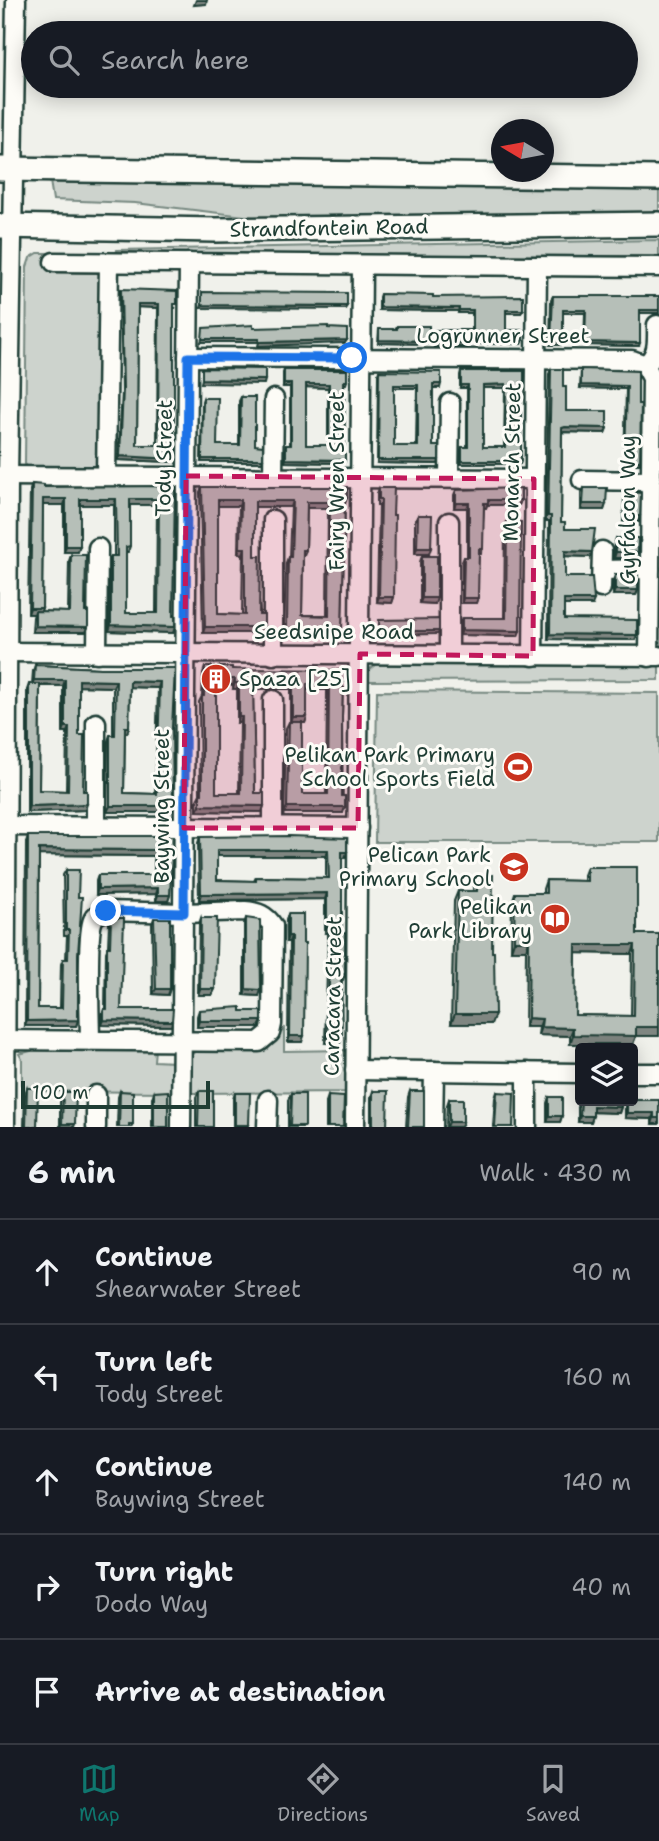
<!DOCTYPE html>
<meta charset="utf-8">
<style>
body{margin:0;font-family:"Shantell Sans",sans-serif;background:#20242c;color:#f1f3f6}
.controls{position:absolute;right:21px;bottom:21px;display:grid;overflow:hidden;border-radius:7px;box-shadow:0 4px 18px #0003}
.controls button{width:63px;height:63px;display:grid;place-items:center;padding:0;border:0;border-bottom:2px solid #363941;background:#171b24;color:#f1f3f6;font:35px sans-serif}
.compass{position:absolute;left:491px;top:119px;width:63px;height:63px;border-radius:50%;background:#171b24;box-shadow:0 4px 18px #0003;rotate:280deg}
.scale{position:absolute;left:21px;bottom:18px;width:189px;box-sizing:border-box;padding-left:7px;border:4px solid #1f3d34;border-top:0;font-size:19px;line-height:24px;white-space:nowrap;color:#1f3d34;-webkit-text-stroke:5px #fdfcf7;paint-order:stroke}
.stop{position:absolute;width:21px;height:21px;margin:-16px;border:5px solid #1a73e8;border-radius:50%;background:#fff}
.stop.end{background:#1a73e8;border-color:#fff;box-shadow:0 2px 7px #0008}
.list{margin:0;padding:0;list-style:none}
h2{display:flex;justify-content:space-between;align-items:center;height:91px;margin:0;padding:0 28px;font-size:30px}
h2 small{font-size:23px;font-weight:400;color:#9ea1a6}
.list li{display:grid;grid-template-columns:46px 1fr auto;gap:21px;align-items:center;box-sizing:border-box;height:105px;padding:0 28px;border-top:2px solid #363941}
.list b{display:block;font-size:26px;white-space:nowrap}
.list p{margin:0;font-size:23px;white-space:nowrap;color:#9ea1a6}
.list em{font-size:23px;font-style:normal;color:#9ea1a6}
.icon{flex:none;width:38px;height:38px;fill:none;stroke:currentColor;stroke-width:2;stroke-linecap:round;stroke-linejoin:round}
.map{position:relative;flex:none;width:659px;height:1127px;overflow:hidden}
.search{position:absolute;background:#171b24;box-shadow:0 4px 18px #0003;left:21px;right:21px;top:21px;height:77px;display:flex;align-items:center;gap:18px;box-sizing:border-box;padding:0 24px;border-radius:38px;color:#9ea1a6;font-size:26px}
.sheet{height:616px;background:#171b24}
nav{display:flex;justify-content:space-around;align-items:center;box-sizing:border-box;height:98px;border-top:2px solid #363941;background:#171b24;font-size:19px;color:#9ea1a6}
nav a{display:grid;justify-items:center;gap:4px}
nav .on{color:#0f766e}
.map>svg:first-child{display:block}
.green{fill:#cdd3cd;stroke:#768880;stroke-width:2}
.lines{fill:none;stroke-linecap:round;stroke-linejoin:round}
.minor-casing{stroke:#1f3d34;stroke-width:23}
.major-casing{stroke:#1f3d34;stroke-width:28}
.minor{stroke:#fdfcf7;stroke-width:18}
.major{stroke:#fdfcf7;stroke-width:23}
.wall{fill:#9da49e;stroke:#1f3d34;stroke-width:2;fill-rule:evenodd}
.shaded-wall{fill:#7f8681;stroke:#1f3d34;stroke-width:2}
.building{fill:#b6bfb8;stroke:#1f3d34;stroke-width:2;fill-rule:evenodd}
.route{stroke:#1a73e8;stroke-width:9}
.marked{fill:#c2185b;fill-opacity:0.2;stroke:#c2185b;stroke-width:5;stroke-dasharray:14 9;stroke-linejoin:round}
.labels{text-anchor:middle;stroke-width:6;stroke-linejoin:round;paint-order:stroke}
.street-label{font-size:21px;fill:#1f3d34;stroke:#fdfcf7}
.poi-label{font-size:21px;fill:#1f3d34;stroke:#fdfcf7;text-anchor:end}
</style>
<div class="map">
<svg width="659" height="1127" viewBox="0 0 659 1127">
<rect width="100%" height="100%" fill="#f0f1eb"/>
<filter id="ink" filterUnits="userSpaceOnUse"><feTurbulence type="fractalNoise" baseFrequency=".0143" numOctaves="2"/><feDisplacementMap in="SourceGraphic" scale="14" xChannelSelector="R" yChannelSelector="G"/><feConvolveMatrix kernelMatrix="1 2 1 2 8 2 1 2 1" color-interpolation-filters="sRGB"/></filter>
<g filter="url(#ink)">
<g class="green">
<polygon points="50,181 659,185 659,216 253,217 135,203 53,200"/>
<polygon points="659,240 659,256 116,255 117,250"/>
<polygon points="38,253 51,253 51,272 98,273 100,275 99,465 92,469 30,469 25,464 27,267 30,258"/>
<polygon points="659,626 659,680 369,681 369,670 376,664 658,666"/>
<polygon points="377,691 659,693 659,842 375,842"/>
<polygon points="284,1029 284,1051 348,1050 348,1092 191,1093 191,1055 197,1050 268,1049"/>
<polygon points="31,1047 155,1049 154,1061 174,1062 175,1092 22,1091 22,1059 19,1054 31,1051"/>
</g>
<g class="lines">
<g class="minor-casing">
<g id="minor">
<polyline points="54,262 659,267"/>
<polyline points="188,357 632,360 645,365"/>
<polyline points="645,365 652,378 649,657"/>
<path d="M645 365C659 354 657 342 657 325"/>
<polyline points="0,476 534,479"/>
<polyline points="106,476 109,263"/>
<polyline points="273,477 274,399"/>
<polyline points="449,478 450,403"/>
<polyline points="582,480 650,481"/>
<polyline points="449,522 449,654"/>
<polyline points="602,570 650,569"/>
<polyline points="601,588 602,551"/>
<polyline points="0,652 659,656"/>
<polyline points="97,653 98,548"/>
<polyline points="273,655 273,520"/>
<polyline points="533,656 537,268"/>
<polyline points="96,723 96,826"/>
<polyline points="0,826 358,828"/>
<polyline points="273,827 273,700"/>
<path d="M0 1040 259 1042 270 1033 272 1024 273 926C266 915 258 912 245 911L184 913 105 911C100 913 95 915 93 920 86 935 90 1020 90 1041"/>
<polyline points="355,1070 580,1073"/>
<polyline points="633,1073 659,1073"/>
<polyline points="5,1127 8,476 16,0"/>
<polyline points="96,1127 96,1095"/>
<polyline points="181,1127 189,263"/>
<polyline points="267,1127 268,1100"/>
<polyline points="355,1127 362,265"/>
<polyline points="433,1127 434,1071"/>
<polyline points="527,1127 527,1072"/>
</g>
</g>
<g class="major-casing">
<g id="major">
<polyline points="0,169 659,178"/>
<polyline points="0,226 215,230 659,224"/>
</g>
</g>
<use href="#minor" class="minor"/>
<use href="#major" class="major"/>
</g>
<g class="wall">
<path d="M121 289 176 308H174L173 462 118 460 122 392 120 292ZM138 307 158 308 157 445H137Z"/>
<polygon points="380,294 433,297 523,310 521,313 506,313 506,330 523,341 522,344 467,344 466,347 434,347 434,344 378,343 379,329 395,329 397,326 429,330 472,330 472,313 458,313 458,311 379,310 379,297"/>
<polygon points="553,296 640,313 639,346 584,345 585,313 563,313 563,342 561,345 550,345 551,299"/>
<polygon points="551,369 566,411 607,428 605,433 562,432 561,522 565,529 590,557 565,556 565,577 592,605 564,605 564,619 635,640 548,639 549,521 546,521 549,374"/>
<polygon points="581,369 638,371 638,404 640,461 639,464 624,464 626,389 580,388"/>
<path d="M284 370 347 381 346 384H344L345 460 344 463 285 462V449L286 445H290V387H283V373ZM306 387 328 388V445H306Z"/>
<path d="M379 371 440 388H433V446L438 464 377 463 378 374ZM394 388H417L416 446H394Z"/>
<path d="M461 371 524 382 522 385H521V461L520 464H461V450L462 447H467V388H460V375ZM483 388H505L504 447H483Z"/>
<polygon points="241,397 255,445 263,459 262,462 201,462 202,401 203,398 217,445 239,445 239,401"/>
<path d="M32 484 44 487 175 486 173 633 109 631V561L111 556H114V505H80L78 552H64V505H43L42 608 40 611 68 612 69 561 71 555 88 627 86 632H32L33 617 34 614H28L30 490ZM130 505H157L156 613H126V552H128L130 546Z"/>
<path d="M202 487 347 498 345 504 342 629 340 635 284 634 286 563 288 557H289L291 507H255V556L262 633H203L200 492ZM218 506H239L238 553 243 554 242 615 218 614ZM307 508H328L327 615H302L303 556H304L306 550Z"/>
<polygon points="379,488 393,515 394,597 392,603 377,602 379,505 377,505 377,494"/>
<polygon points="584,488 606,504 604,510 581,510 581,494"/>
<polygon points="456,490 521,500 519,505 487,505 486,508 484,508 481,554 479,554 476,603 462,603 462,562 464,557 467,557 467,508 454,508 454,495"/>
<polygon points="626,492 640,516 638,522 623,522 624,498"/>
<polygon points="418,515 429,554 415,554 415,521"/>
<polygon points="507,521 518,636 460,635 460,623 462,618 504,618 505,527"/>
<polygon points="616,538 638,552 636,558 614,558 614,544"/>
<polygon points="422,556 435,604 420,603 420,562"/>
<polygon points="615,575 638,590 636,595 613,595 613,581"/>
<path d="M35 665 101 668H175L172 727 173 806 171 812H107L108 741 110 735H113V687L79 686V735L85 810 27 812V690L29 684H32L33 671ZM40 686H63V732H67L66 791 39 790ZM130 687 158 688 155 794 124 793 125 733H127L129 727Z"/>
<path d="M205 667 232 669 345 688H343L342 717 343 813H284L286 728 289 722H291V689H253L255 793 264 806 262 812 197 811V800L200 794 199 702 202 696 203 673ZM216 685H233V689H237V723H240L239 793H216ZM307 690H327L326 794H302V723H305L307 717Z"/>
<polygon points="28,836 173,836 170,895 168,901 156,901 156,894 96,895 96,881 98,875 154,875 154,856 39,855 38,1008 60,1008 61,964 63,959 66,959 67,936 64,936 63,875 66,870 78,954 78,1020 76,1026 25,1026 26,842"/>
<path d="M200 837 347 852 345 858H342V933L345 974 343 980H342L340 1043H325L328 933H325V899L199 900 198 843ZM217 856H326V878L256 877 254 881 217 880Z"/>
<path d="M587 867H637L636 1036 633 1044H570V1036L538 1035 539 1027H525L526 950H511L512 902 515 893H543V889L546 880 584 881V875ZM576 953 632 954 631 1016 575 1015Z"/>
<polygon points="477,875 491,1024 451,1024 454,901 458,891 473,891 473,885"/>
<polygon points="288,914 303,943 302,1042 288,1042 289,942 286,942 286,920"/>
<polygon points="111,918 121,1009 171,1026 102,1025 102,1014 104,1009 105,1009 106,952 108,947 109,923"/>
<polygon points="154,918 168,995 153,994 152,924"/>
<polygon points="201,918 215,989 212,995 198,995 199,924"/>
<polygon points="246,918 259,996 244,995 244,924"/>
<polygon points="199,1010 241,1011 262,1021 259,1027 197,1027 197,1016"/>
<polygon points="27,1088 37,1127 24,1127 25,1094"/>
<polygon points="120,1091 133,1124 131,1127 117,1127 118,1097"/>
<polygon points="199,1091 213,1127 196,1127 196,1097"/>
<polygon points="373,1091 387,1127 371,1127 371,1097"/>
<polygon points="410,1091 424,1127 406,1127 408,1097"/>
<polygon points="63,1092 74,1127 60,1127 60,1097"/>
<polygon points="154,1092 168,1127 152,1127 152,1098"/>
<polygon points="497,1092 513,1127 493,1127 495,1098"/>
<polygon points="235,1093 248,1127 233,1127 233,1099"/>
<polygon points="291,1094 304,1127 288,1127 288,1100"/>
<polygon points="328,1096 343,1127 326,1127 326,1102"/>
<polygon points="549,1097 562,1116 560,1122 547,1122 547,1103"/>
<polygon points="580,1097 621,1107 619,1113 593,1112 591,1122 578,1122 578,1102"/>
<polygon points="449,1099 463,1122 461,1127 446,1127 447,1105"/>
<polygon points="659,1100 659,1124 652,1124 652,1119 625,1118 625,1106 627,1101"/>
</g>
<g class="shaded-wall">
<polygon points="196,0 207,0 206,4 194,5"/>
<polygon points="138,304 159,304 158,308 136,307"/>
<polygon points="202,305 347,306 345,309 201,308"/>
<polygon points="380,307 459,308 458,311 379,310"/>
<polygon points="459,310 473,310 472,313 458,313"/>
<polygon points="506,310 523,310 521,313 505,313"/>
<polygon points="563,310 586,310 585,313 562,313"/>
<polygon points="640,310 659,310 659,313 639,313"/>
<polygon points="202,339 259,339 258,342 201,342"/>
<polygon points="347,340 345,343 258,346 259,342"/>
<polygon points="379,340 435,341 434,344 378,343"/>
<polygon points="467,341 523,341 522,344 466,344"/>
<polygon points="551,341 563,342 561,345 550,345"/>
<polygon points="585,342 640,343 639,346 584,345"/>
<polygon points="435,344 467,344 466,347 434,347"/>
<polygon points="202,379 265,380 264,384 201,383"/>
<polygon points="284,384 291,384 290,387 283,387"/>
<polygon points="306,384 329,384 328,388 305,387"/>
<polygon points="433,384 441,384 440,388 432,388"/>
<polygon points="506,384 505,388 482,388 483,385"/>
<polygon points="394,385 418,385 417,388 393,388"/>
<polygon points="461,385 468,385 467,388 460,388"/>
<polygon points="581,385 627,386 626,389 580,388"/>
<polygon points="565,427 607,428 605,433 564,432 561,433 562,428"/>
<polygon points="120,456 174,459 173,462 118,460"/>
<polygon points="202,459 263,459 262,462 201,462"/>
<polygon points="286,459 345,460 344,463 285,462"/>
<polygon points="378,460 439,460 438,464 377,463"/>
<polygon points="462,461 521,461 520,464 461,464"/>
<polygon points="625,461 640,461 639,464 624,464"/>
<polygon points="43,499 66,499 64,505 41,505"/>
<polygon points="80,499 116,499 114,505 77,505"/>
<polygon points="130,499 159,499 157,505 128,505"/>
<polygon points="218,500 241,500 239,506 216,506"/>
<polygon points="488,500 521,500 519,505 487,505 486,508 482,508 484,503"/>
<polygon points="255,501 293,501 291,507 253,507"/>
<polygon points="307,502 330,502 328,508 305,508"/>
<polygon points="456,503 469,503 467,508 454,508"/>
<polygon points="583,504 606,504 604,510 581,510"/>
<polygon points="625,516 640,516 638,522 623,522"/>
<polygon points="66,546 80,546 78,552 64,552"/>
<polygon points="240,548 245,548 243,554 238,553"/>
<polygon points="417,548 431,548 429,554 415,554"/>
<polygon points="565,551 592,552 590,557 563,556"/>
<polygon points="616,552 638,552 636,558 614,558"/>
<polygon points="615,590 638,590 636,595 613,595"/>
<polygon points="379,597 394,597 392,603 377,602"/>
<polygon points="422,598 437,598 435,604 420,603"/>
<polygon points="463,598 478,598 476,603 462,603"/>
<polygon points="564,600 594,600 592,605 563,605"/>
<polygon points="30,608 42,608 40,614 35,611 34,614 28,614"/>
<polygon points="111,625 175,627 173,633 109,631"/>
<polygon points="35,626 88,627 86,632 32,632"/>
<polygon points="205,627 264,627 262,633 203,633"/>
<polygon points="287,628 342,629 340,635 284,634"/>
<polygon points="462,630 520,631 518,636 460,635"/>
<polygon points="379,631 439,631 438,634 378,635"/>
<polygon points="550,634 637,635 635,640 548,639"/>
<polygon points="216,679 235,679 233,685 214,685"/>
<polygon points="34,680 65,680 63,686 32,685"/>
<polygon points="79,680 116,681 113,687 77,686"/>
<polygon points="130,681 160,682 158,688 128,687"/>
<polygon points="235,683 239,683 237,689 233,689"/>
<polygon points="253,683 293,683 291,689 251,689"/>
<polygon points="307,684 329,684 327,690 305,690"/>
<polygon points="239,717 242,717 240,723 237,723"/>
<polygon points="293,717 307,717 305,723 291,723"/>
<polygon points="65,727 69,727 67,732 63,732"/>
<polygon points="125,727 129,727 127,733 123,733"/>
<polygon points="87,804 85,810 27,812 29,806"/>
<polygon points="200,805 264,806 262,812 197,811"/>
<polygon points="110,806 173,806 171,812 107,812"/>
<polygon points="287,807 345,807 343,813 284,813"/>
<polygon points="39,849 156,850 154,856 37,855"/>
<polygon points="217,850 328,850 326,856 215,856"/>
<polygon points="342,852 347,852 345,858 340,858"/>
<polygon points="158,888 156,894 96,895 98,889"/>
<polygon points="327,893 325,899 199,900 201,894"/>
<polygon points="158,895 170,895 168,901 156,901"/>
<polygon points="327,928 331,928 328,933 325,933"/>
<polygon points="288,936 291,936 289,942 286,942"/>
<polygon points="514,941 529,941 526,950 511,950"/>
<polygon points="576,945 635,945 632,954 572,953"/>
<polygon points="156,989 170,989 168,995 153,994"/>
<polygon points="200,989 215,989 212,995 198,995"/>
<polygon points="246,989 261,990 259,996 244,995"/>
<polygon points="455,1014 495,1014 491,1024 451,1024"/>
<polygon points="528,1018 542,1019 539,1027 525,1027"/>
<polygon points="78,1020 76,1026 25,1026 27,1021"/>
<polygon points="104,1020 172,1021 171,1026 102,1025"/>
<polygon points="199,1021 262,1021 259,1027 197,1027"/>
<polygon points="541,1027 573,1028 570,1036 538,1035"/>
<polygon points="636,1027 659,1027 659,1036 636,1036 633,1044 570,1044 573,1035"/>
<polygon points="290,1036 304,1036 302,1042 288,1042"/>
<polygon points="327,1037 342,1037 340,1043 325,1043"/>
<polygon points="593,1106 621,1107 619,1113 591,1112"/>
<polygon points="627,1113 654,1113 652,1119 625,1118"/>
<polygon points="549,1116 562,1116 560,1122 547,1122"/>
<polygon points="580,1116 593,1116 591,1122 578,1122"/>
<polygon points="654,1118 659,1118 659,1124 652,1124"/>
<polygon points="449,1122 463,1122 461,1127 447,1127"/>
<polygon points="62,1124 75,1124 74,1127 61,1127"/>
<polygon points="235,1125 249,1125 248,1127 234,1127"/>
</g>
<g class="building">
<path d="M121 289 177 291V304H174V459L120 456 123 389ZM138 304H159L158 445H137Z"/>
<polygon points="202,292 347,293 347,306 202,305"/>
<polygon points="380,294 433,295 433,297 523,296 523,310 506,310 506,330 523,330 523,341 467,341 467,344 435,344 435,341 379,340 379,329 397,329 397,326 429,326 429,330 473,330 473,310 459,310 459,308 380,307"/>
<polygon points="553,296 659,296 659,310 640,310 640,343 585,342 586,310 563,310 563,342 551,341"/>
<polygon points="253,325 253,328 328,326 328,328 347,329 347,340 259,342 259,339 202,339 203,328"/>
<polygon points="202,368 265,369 265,380 202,379"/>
<polygon points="551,369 563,369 563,387 566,387 566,411 607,411 607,428 565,427 562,428 561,522 565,522 565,529 595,529 592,552 565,551 565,577 592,577 594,600 564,600 564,619 637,620 637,635 550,634 551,516 548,516"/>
<polygon points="581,369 638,371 638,404 641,404 640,461 625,461 627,386 581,385"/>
<path d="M284 370H347V381H344L345 460 286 459V445H291V384H284ZM306 384H329V445H306Z"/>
<path d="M379 371 441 372V384H433V446H439V460H378ZM394 385H418V446H394Z"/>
<path d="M461 371H524V382H521V461H462V447H468V385H461ZM506 384 505 447H483V385Z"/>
<polygon points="241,397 255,397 255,445 263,446 263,459 202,459 203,398 218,398 217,445 240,445"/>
<path d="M32 484 44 485V487L175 486 173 616H175V627L111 625V556H117L116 499H80V546H66V499H43L42 608H30ZM130 499H159L158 613H126V547L130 546Z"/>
<path d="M202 487H347V498H345L342 629 287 628 288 557H291L293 501H255V556H260L259 615H264V627H205ZM218 500H241L240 548H245V615L218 614ZM307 502H330L329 616 302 615 303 550H306Z"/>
<polygon points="379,488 394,488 393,515 395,515 394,597 379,597 381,499 379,499"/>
<polygon points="521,488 521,500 488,500 488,503 484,503 483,549 479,549 478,598 463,598 464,557 469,557 469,503 456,503 456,490"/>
<polygon points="584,488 607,488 606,504 583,504"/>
<polygon points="626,492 641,493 640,516 625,516"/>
<polygon points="418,515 432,515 431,548 417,548"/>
<polygon points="507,521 521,522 520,631 462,630 462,618 506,618"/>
<rect x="616" y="538" width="22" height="14"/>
<polygon points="71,555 86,555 85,612 88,612 88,627 35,626 35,611 70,612"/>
<rect x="422" y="556" width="15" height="42"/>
<rect x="615" y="575" width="23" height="15"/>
<polygon points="439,619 439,631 379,631 379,620"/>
<path d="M35 665 101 668H175L172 727 173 806H110V735H115L116 681 79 680V735H84L83 791H87V804L29 806V684H40L39 790 68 791 69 727H65V680H34ZM130 681 160 682 157 794 124 793 125 727H129Z"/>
<path d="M205 667H232V669L347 670V682H343L342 717V796H345V807H287L289 722H302V794H328L329 684H307V717H293V683H253L255 793H264V806L200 805V794H202V696H204ZM216 679H235V683H239V717H242L241 793H216Z"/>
<polygon points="28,836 173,836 170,895 158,895 158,888 98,889 98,875 156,875 156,850 39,849 38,1008 62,1008 63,959 68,959 69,930 66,930 66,870 79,870 78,897 82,897 78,954 78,1020 27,1021"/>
<path d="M289 836 347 838V852H342V933H345V974H341L342 1037H327L331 928H327V893L201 894 200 837ZM217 850H328L329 878 256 877V881L217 880Z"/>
<path d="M587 867H637V934H659V1027H636V1036L573 1035V1028L541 1027 542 1019 528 1018 529 941H514L515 893H546V880L587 881ZM576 945H635L634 1016 575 1015Z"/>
<polygon points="477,875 493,875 492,952 494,952 495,1014 455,1014 458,891 477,891"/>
<polygon points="288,914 303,914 303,943 305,943 304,1036 290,1036 291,936 288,936"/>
<polygon points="111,918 124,918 121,1009 173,1009 172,1021 104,1020 104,1009 107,1009 107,947 110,947"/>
<polygon points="154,918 170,918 170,989 156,989"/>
<polygon points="201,918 217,918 215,989 200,989"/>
<polygon points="246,918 260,920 261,990 246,989"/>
<polygon points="241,1007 241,1011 262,1011 262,1021 199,1021 199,1010"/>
<polygon points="27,1088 38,1088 37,1127 26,1127"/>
<polygon points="120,1091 133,1092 133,1124 129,1124 129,1127 119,1127"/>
<polygon points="168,1091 168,1127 154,1127 154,1092"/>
<polygon points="199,1091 213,1091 213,1127 198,1127"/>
<polygon points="373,1091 388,1091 387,1127 373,1127"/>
<polygon points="410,1091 424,1091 424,1127 408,1127"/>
<polygon points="63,1092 76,1092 75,1124 62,1124"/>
<polygon points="497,1092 514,1093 513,1127 495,1127"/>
<polygon points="235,1093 250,1093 249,1125 235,1125"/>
<polygon points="291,1094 305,1094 305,1126 290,1126"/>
<polygon points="328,1096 344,1097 343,1127 328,1127"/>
<rect x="549" y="1097" width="13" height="19"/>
<rect x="449" y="1099" width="14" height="23"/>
<polygon points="633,1100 659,1100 659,1118 654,1118 654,1113 627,1113 627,1101 633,1101"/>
<polygon points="581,1101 621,1101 621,1107 593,1106 593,1116 580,1116"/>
</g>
</g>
<g class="lines" filter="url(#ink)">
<polyline class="route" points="106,911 184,913 188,357 352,358"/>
</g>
<path class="marked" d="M186 476 534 479 533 656 360 654 358 828H184Z"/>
<defs>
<g id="building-disc" transform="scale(1.575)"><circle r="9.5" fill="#c8321e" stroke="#fdfcf7"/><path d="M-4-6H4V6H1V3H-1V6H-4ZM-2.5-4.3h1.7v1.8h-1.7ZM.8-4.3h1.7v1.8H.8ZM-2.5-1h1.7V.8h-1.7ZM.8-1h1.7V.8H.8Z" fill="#fff"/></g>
<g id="stadium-disc" transform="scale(1.575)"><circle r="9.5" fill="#c8321e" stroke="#fdfcf7"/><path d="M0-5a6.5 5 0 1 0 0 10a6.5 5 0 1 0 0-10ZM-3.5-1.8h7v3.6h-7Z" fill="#fff"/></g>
<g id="school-disc" transform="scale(1.575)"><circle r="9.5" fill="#c8321e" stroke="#fdfcf7"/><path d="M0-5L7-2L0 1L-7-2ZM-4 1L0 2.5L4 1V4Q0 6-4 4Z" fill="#fff"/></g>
<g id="library-disc" transform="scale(1.575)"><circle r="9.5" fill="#c8321e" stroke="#fdfcf7"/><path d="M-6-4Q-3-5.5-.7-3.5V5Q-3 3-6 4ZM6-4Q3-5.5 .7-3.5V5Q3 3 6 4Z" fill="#fff"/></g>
</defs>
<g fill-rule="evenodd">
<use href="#building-disc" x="216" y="679"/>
<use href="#stadium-disc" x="518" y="767"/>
<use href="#school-disc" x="514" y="867"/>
<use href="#library-disc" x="555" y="919"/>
</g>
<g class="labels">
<g class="street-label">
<text transform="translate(329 228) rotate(-1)" y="7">Strandfontein Road</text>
<text x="503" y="343">Logrunner Street</text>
<text transform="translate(164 458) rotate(-89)" y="7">Tody Street</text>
<text transform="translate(512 462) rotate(-89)" y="7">Monarch Street</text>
<text transform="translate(337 481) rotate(-90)" y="7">Fairy Wren Street</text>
<text transform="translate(628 510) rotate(-90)" y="7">Gyrfalcon Way</text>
<text x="334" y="639">Seedsnipe Road</text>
<text transform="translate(162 806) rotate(-90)" y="7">Baywing Street</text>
<text transform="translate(333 996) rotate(-89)" y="7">Caracara Street</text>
</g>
<g class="poi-label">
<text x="239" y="686" text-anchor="start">Spaza [25]</text>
<text x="495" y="762">Pelikan Park Primary<tspan x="495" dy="24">School Sports Field</tspan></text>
<text x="491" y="862">Pelican Park<tspan x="491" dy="24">Primary School</tspan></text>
<text x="532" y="914">Pelikan<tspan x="532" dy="24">Park Library</tspan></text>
</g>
</g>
</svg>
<div class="controls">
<button><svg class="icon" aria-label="layers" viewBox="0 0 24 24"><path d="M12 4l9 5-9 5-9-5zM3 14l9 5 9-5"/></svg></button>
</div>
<svg class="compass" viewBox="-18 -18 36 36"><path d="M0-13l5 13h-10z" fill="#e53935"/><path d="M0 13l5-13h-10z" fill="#9ea1a6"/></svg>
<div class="scale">100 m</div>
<div class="stop" style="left:352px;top:358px"></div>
<div class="stop end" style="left:106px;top:911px"></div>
<div class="search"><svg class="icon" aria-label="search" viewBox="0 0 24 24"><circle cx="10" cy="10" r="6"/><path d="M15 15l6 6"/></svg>Search here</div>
</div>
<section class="sheet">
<h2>6 min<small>Walk · 430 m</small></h2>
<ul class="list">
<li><svg class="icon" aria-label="ahead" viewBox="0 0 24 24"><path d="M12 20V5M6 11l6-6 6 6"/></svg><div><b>Continue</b><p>Shearwater Street</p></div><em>90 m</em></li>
<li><svg class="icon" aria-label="left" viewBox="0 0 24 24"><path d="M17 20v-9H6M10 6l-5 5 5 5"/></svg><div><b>Turn left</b><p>Tody Street</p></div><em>160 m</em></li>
<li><svg class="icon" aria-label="ahead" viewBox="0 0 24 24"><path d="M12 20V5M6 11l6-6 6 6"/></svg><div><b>Continue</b><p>Baywing Street</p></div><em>140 m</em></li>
<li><svg class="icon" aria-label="right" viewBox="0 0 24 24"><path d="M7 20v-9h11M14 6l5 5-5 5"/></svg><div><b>Turn right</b><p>Dodo Way</p></div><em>40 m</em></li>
<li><svg class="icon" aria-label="arrive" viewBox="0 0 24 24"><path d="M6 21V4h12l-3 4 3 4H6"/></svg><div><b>Arrive at destination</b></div></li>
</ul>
</section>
<nav>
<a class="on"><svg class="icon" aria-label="map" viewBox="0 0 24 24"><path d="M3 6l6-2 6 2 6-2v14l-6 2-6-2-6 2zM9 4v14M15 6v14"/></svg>Map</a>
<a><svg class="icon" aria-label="directions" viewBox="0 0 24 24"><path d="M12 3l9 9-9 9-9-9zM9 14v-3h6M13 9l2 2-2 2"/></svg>Directions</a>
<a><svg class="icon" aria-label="saved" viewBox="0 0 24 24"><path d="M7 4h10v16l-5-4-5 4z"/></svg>Saved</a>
</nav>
